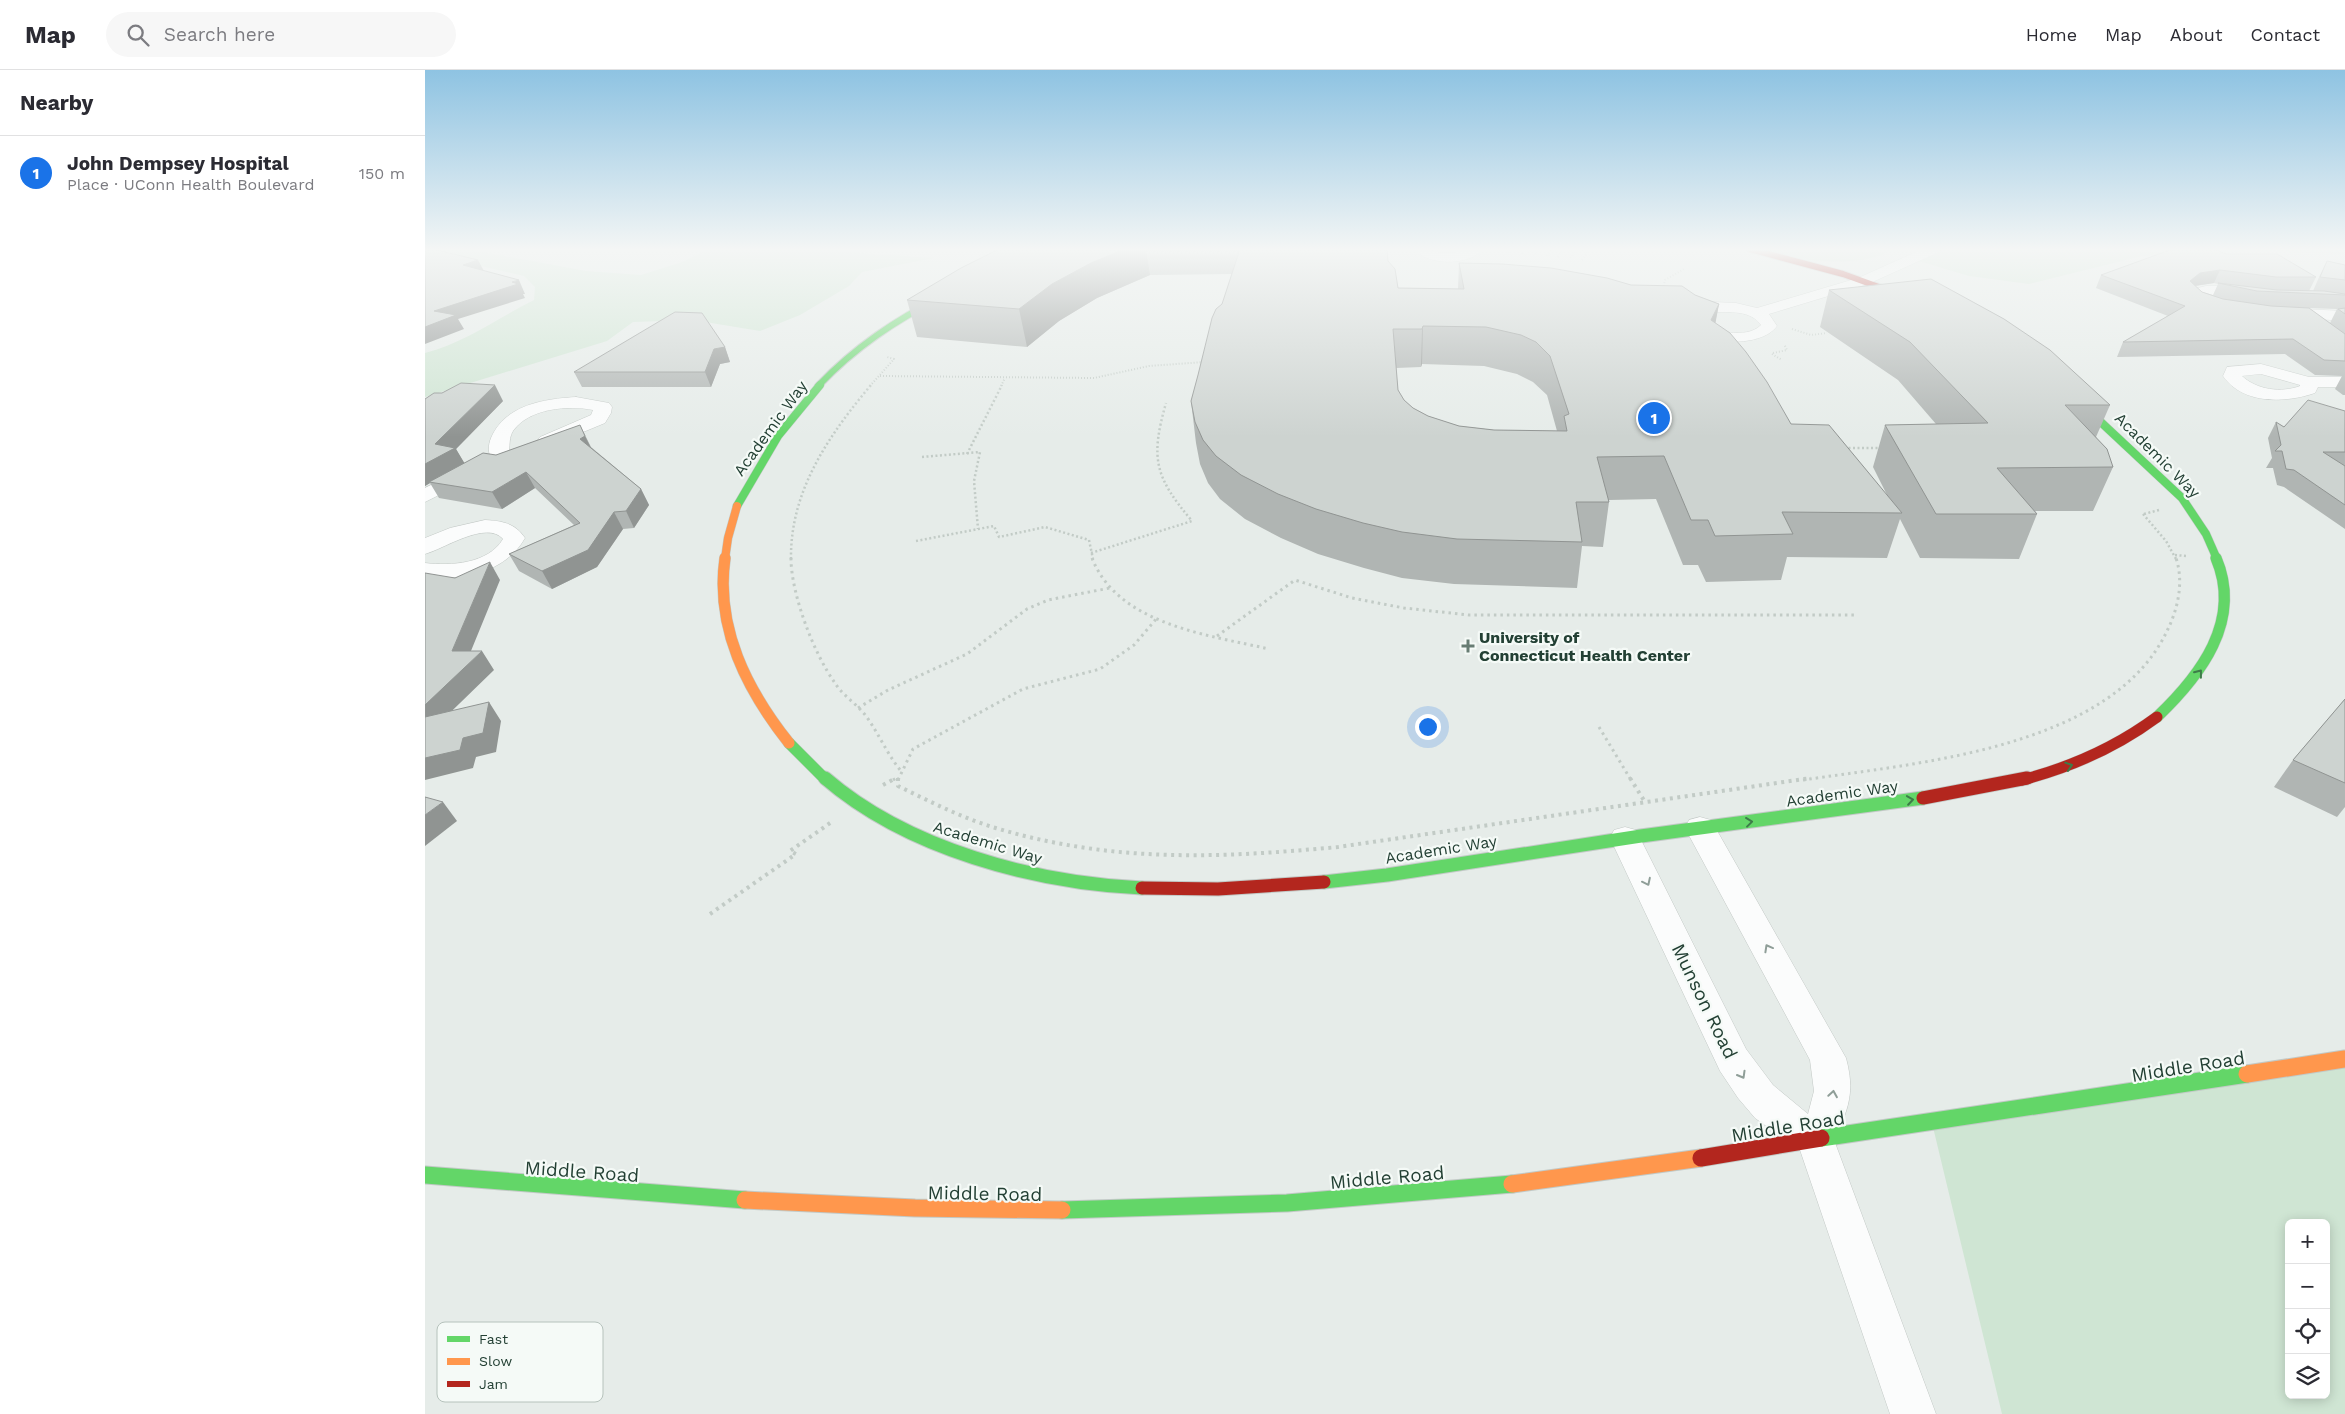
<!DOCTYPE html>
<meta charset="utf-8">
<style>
body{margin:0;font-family:"Work Sans",sans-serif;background:#f7f7f7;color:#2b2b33}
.controls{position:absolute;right:15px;bottom:15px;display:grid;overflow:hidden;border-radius:8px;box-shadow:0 2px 12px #0003}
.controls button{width:45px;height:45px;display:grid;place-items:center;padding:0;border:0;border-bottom:1px solid #e1e1e2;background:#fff;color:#2b2b33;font:25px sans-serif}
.you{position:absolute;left:1002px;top:656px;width:18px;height:18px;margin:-12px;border:4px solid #fff;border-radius:50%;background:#1a73e8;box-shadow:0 0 0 8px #1a73e833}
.badge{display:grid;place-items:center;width:32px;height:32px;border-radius:50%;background:#1a73e8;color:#fff;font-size:16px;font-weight:700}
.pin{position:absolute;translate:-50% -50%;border:2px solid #fff;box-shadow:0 1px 5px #0006}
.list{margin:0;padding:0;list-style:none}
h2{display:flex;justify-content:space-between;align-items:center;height:65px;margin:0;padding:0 20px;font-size:21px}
h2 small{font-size:16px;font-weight:400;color:#7c7c81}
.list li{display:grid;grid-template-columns:32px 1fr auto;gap:15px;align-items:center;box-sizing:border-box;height:75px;padding:0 20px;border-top:1px solid #e1e1e2}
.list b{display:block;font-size:19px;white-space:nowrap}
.list p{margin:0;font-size:16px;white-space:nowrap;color:#7c7c81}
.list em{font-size:16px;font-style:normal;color:#7c7c81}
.icon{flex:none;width:28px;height:28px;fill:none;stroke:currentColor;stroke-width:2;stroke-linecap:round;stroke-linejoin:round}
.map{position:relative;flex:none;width:1920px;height:1344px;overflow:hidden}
header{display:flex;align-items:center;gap:30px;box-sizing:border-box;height:70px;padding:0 25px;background:#fff;border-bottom:1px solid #e1e1e2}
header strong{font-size:24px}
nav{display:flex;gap:28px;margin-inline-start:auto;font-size:18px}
.search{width:350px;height:45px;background:#f7f7f7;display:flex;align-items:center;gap:12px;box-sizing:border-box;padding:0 18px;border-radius:28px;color:#7c7c81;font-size:19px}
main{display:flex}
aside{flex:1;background:#fff}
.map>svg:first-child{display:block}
.green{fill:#cfe5d3;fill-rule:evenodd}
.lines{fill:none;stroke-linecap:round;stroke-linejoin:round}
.street-casing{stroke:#c3c9c6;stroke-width:1}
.fast-far4-casing{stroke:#c2c9c6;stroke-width:8}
.fast-far3-casing{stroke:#c2c9c6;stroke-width:9}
.fast-far2-casing{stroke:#c2c9c6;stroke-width:12}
.fast-far1-casing{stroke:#c2c9c6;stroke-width:15}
.fast-casing{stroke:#c2c9c6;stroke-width:19}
.slow-far3-casing{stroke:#c2c9c6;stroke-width:9}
.slow-far2-casing{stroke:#c2c9c6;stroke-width:12}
.slow-far1-casing{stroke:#c2c9c6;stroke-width:15}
.slow-casing{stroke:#c2c9c6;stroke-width:19}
.jam-far3-casing{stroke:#c2c9c6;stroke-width:8}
.jam-far2-casing{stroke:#c2c9c6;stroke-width:12}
.jam-far1-casing{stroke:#c2c9c6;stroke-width:15}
.jam-casing{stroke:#c2c9c6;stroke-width:19}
.path-far3{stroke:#c2cbc6;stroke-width:2;stroke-dasharray:1 2;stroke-linecap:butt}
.path-far2{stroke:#c2cbc6;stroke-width:2.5;stroke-dasharray:2 2.5;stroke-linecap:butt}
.path-far1{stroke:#c2cbc6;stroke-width:3;stroke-dasharray:2.5 4;stroke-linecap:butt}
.path{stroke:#c2cbc6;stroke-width:4;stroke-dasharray:3 4.5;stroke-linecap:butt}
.street{fill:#fbfcfc;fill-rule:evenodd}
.fast-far4{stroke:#63d668;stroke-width:6}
.fast-far3{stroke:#63d668;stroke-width:8}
.fast-far2{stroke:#63d668;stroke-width:11}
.fast-far1{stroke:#63d668;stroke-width:13}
.fast{stroke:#63d668;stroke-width:17}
.slow-far3{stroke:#ff974d;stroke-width:8}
.slow-far2{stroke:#ff974d;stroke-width:11}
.slow-far1{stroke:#ff974d;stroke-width:13}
.slow{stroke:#ff974d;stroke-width:17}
.jam-far3{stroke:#b3261e;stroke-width:6}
.jam-far2{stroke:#b3261e;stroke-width:11}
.jam-far1{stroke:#b3261e;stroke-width:13}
.jam{stroke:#b3261e;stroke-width:17}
.wall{fill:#b0b5b3;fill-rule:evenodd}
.shaded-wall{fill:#909492}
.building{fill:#cdd3d0;stroke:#909492;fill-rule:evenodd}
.oneway{stroke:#3d7c49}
.oneway2{stroke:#8f9e98}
.poi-dot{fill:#677c73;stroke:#f5faf7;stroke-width:2}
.labels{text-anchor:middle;stroke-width:4.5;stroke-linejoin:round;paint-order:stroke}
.street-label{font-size:16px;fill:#234034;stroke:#f5faf7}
.poi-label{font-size:16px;font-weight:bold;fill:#234034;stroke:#f5faf7;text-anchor:start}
.near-street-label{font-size:19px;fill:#234034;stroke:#f5faf7}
.key{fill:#f5faf7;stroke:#b6c2bc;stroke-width:1}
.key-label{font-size:14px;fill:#234034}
</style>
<header>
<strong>Map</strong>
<div class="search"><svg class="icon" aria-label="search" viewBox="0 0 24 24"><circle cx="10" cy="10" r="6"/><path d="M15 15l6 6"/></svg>Search here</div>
<nav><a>Home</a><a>Map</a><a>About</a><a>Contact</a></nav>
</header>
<main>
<aside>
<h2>Nearby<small></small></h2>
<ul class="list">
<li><span class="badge">1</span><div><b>John Dempsey Hospital</b><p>Place · UConn Health Boulevard</p></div><em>150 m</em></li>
</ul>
</aside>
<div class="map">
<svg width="1920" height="1344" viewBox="0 0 1920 1344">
<rect width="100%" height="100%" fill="#e6ece9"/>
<g class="green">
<path d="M0 179H42L161 201 216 205 257 192 284 179H409L420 182 509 188 437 202 424 216 375 245 335 261 268 250 208 252 182 271 0 327V283C39 273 73 248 109 230L110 217 99 206 0 183Z"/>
<path d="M1326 179H1468C1463 181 1459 185 1454 186 1415 198 1364 188 1326 179Z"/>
<polygon points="1506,179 1920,179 1920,184 1772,179 1713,187 1604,214 1544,206 1487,189"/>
<path d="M1920 989V1344H1577L1507 1053ZM1864 1153H1901V1325H1864Z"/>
</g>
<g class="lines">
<g class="street-casing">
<g id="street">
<path d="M989 179C1001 178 1010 183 1021 183 1034 183 1045 178 1058 179 1045 196 1002 196 989 179Z"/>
<path d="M1498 179H1516L1514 182 1443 214 1344 244 1352 256C1336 279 1272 276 1256 253L1255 246 1265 237 1288 232 1311 233 1332 238 1433 208ZM1288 242C1304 242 1326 240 1336 255 1321 270 1287 261 1272 251L1271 247 1276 244Z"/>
<path d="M1781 216H1797L1832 222 1835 225C1828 234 1792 222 1778 226L1799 235 1802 238 1799 241C1785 245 1769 236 1761 225L1769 219Z"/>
<polygon points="1857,238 1920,241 1920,251 1851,246 1849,243 1851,240"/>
<path d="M1836 294 1884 307H1920V317H1893L1890 323C1861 333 1818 335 1798 306L1802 297ZM1836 304 1875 315V316C1856 323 1832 320 1817 306Z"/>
<path d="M151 327 184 333 187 337 186 343 180 353 122 377 115 375 112 371 115 367 166 345 168 340C144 335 104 338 88 361 82 370 87 382 81 390L74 392 67 390C63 384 63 375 66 368 80 335 118 329 151 327Z"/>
<polygon points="43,397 50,399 53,403 50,407 0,432 0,418"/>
<path d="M60 450C77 451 90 453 100 468 80 503 37 511 0 507V493C26 496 63 494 78 469 61 450 19 479 0 484V468L25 458Z"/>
<path d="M1275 747 1286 750 1421 988C1430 1022 1424 1038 1409 1070L1511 1344H1465L1375 1080 1330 1048 1313 1028 1295 1001 1185 768 1189 760 1200 757 1211 760 1321 979 1348 1015 1383 1044 1389 1021 1385 990 1260 758 1264 750Z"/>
</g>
</g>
<g class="fast-far4-casing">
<path id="fast-far4" d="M393 316C430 277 471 250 518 226"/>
</g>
<g class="fast-far3-casing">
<g id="fast-far3">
<polyline points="1649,327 1757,428 1781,464 1792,489"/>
<polyline points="312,436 353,366 395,315"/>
</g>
</g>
<g class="fast-far2-casing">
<g id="fast-far2">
<path d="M1732 647C1775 606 1818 551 1791 488"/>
<polyline points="364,673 401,710"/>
</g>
</g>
<g class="fast-far1-casing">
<g id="fast-far1">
<path d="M400 708C482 779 610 813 717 818"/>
<polyline points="899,812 962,805 1216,766 1498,728"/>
</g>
</g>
<g class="fast-casing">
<g id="fast">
<polyline points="1396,1068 1822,1004"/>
<polyline points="0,1105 320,1130"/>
<polyline points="637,1140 862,1133 1087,1114"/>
</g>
</g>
<g class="slow-far3-casing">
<polyline id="slow-far3" points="300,489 303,468 312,436"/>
</g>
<g class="slow-far2-casing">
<path id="slow-far2" d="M300 488C290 558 322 620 364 673"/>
</g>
<g class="slow-far1-casing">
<polyline id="slow-far1" points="1918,989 1920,989"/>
</g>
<g class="slow-casing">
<g id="slow">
<polyline points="1822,1004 1920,989"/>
<polyline points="1087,1114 1276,1088"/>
<polyline points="320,1130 490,1138 637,1140"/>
</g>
</g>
<g class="jam-far3-casing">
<polyline id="jam-far3" points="1325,179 1418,204 1487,229"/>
</g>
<g class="jam-far2-casing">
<path id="jam-far2" d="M1597 710C1647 697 1690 678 1732 647"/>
</g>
<g class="jam-far1-casing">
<g id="jam-far1">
<polyline points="1498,728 1602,708"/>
<polyline points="717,818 793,819 899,812"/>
</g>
</g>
<g class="jam-casing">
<polyline id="jam" points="1276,1088 1396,1068"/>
</g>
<g class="path-far3">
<polyline points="1084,179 1084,183"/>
<polyline points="1157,181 1158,179"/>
<polyline points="1097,184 1098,179"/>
<polyline points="1110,184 1112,179"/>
<polyline points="1122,186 1125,179"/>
<polyline points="1133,187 1138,179"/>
<polyline points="1145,188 1151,180"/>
<polyline points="1157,190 1163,182"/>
<polyline points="1238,219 1240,210 1259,199"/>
<polyline points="1367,259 1386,265 1402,263"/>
<polyline points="1348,283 1362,280 1359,274"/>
<polyline points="1347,284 1357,290"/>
<polyline points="455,306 669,308 724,296 779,292"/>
<polyline points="445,316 469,289 462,287"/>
<polyline points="576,316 580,308"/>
</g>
<g class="path-far2">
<polyline points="1419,378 1458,378"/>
<polyline points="542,384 577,315"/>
<polyline points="497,387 555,382 549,411 553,459"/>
<polyline points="1718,444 1741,471 1751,489"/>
<polyline points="1719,444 1734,440"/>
<polyline points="491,471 569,456 574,467 620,457 664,470 668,489"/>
<path d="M666 483 767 451C730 407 725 389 741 333"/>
<polyline points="1750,485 1761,486"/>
<path d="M366 489C365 421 404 365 446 315"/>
</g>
<g class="path-far1">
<path d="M366 488C366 524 389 584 410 613 418 626 432 634 441 646 454 664 462 684 476 701"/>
<path d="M667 488C693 555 784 565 844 579"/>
<polyline points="792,566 870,510 927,528 979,538 1044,545 1430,545"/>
<polyline points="433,638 463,620 542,584 602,539 623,530 685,518"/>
<polyline points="1174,657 1206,710"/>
<polyline points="468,710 473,707"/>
<polyline points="473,710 488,679 598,619 675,599 709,575 732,548"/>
<path d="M1378 710C1491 693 1686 679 1742 561 1753 539 1759 512 1751 488"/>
</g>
<g class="path">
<path d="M473 708V716C506 732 539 749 574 759 690 793 795 788 913 777L1386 708"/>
<polyline points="1205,708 1220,732"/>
<polyline points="458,715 471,708"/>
<polyline points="285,844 371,784 365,781 408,751"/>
</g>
<use href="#street" class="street"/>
<use href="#fast-far4" class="fast-far4"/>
<use href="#fast-far3" class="fast-far3"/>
<use href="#fast-far2" class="fast-far2"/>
<use href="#fast-far1" class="fast-far1"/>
<use href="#fast" class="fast"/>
<use href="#slow-far3" class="slow-far3"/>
<use href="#slow-far2" class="slow-far2"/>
<use href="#slow-far1" class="slow-far1"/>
<use href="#slow" class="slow"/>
<use href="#jam-far3" class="jam-far3"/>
<use href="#jam-far2" class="jam-far2"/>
<use href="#jam-far1" class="jam-far1"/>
<use href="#jam" class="jam"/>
</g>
<g class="wall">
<path d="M562 179H962L963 191 973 218 1033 219 1034 193 1206 215 1270 225 1294 234 1290 253 1366 354 1463 427 1448 397 1460 355 1511 354 1473 310 1395 257 1404 220 1685 335 1671 367 1688 397 1668 441H1610L1612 444 1594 489 1495 488 1475 449 1462 488 1362 487 1356 510 1281 512 1273 495H1258L1231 429 1184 430V432L1178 477 1157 476 1152 518 1029 514 977 508 939 498 893 484 856 468 820 449 795 429 783 413 775 394 771 373 766 331 807 204 725 205 672 228 634 251 602 277 492 267 482 230 571 180ZM997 294 1059 296 1092 304 1108 312 1122 325 1132 361 1069 360 1034 356 1003 346 988 338 979 330 973 320 971 298 996 297Z"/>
<path d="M1801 184 1891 207 1884 221H1888L1895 205 1902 191 1920 195V264L1905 253 1912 239 1884 238 1920 264V325H1918L1910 319 1917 306 1890 305 1860 284 1692 287 1698 272 1743 246 1671 218 1676 205ZM1789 213 1793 214 1788 225 1777 222 1770 216Z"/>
<polygon points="300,277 305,292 295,294 286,317 157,317 149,302"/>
<polygon points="0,329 78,331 31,379 39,393 71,385 155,355 166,377 216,419 224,435 209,458 198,459 172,497 127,519 94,501 84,484 149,455 110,418 77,439 14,428 5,413 0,416"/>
<polygon points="1920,341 1920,459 1859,417 1852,415 1848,398 1841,398 1847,388 1843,368 1851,352 1859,357"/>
<polygon points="1920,629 1920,737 1912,747 1849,717 1868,690"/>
</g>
<g class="shaded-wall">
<polygon points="700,179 721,179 725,205 672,228 634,251 602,277 594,239 627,214 666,193"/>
<polygon points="53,190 60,203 38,195"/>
<polygon points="1795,200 1789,213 1769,216 1765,211 1775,203"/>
<polygon points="94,210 100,224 98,224 100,228 33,249 39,259 0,274 0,257 9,241"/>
<polygon points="1294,234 1287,271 1286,250"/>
<polygon points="998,256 997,294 996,297 997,259"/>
<polygon points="300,277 305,292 295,294 286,317 280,302 289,279"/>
<polygon points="70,315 78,331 31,379 40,394 4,412 5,413 0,416 0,394 10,374"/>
<polygon points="160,366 168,382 155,369"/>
<polygon points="101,402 110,418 77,439 67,422"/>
<polygon points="216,419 224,435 209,458 201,441"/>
<polygon points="189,442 198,459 172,497 127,519 117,501"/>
<polygon points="65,492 75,510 39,598 57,581 69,600 0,667 0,635 27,581"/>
<polygon points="64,632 76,651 71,682 51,687 48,698 0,710 0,688 38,668"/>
<polygon points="18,732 32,751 0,776 0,745"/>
</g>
<g class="building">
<polygon points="0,179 8,179 53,190 38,195 94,210 87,212 93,214 9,241 31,245 0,257"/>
<polygon points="574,179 700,179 666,193 627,214 594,239 482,230 536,198"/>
<path d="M815 179H962L963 191 970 199 973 218 1039 219 1034 193 1077 194 1126 198 1182 208 1206 215 1257 216 1270 225 1294 234 1286 250 1305 263 1321 282 1342 312 1366 354 1404 355 1477 443 1357 442 1368 464 1290 466 1283 450H1266L1239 386 1172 387 1184 432H1151L1157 472 1032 469 977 462 938 453 891 439 853 424 816 405 791 386 778 370 770 352 766 331 773 305 787 248 791 239 797 234ZM998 256 1061 257 1096 265 1111 272 1125 286 1144 344 1139 346 1142 361 1069 360 1034 356 1003 346 988 338 979 330 973 320 968 259H997Z"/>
<polygon points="1758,179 1789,179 1801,184 1852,184 1891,207 1851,207 1795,200 1775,203 1765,211 1777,222 1798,229 1846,236 1884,238 1920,264 1920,291 1899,290 1868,269 1698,272 1760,236 1676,205 1745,180"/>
<polygon points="1902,191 1920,195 1920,210 1895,207"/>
<polygon points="1506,209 1579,249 1625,280 1685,335 1640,335 1682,379 1688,397 1572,398 1612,444 1511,444 1460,355 1563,353 1485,272 1404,220"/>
<polygon points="1793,213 1852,220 1899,221 1920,224 1920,225 1832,221"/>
<polygon points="1920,238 1920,244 1913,239"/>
<polygon points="250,242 277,243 300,277 289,279 280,302 149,302"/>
<polygon points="36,313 70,315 10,374 30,378 0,394 0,329 9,323 17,323"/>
<polygon points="1883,330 1920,341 1920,382 1898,382 1920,396 1920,435 1869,400 1861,399 1857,381 1850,381 1856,375 1851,352 1859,357"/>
<polygon points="155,355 160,366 155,369 216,419 201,441 189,442 163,480 117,501 84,484 155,453 101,402 67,422 4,412 58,383 71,385"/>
<polygon points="65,492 27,581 57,581 0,635 0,503 30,508"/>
<polygon points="1920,629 1920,713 1868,690"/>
<polygon points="64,632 58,663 38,668 35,680 0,688 0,647"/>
<polygon points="0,727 18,732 0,745"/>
</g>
<defs><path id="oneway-chevron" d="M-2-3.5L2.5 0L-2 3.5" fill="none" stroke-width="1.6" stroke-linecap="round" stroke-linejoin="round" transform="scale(1.25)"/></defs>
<g class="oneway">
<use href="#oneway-chevron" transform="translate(1774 603) rotate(-52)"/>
<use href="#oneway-chevron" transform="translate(1644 696) rotate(-18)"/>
<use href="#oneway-chevron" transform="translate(1485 730) rotate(-8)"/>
<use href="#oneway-chevron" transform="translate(1324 752) rotate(-7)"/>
</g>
<g class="oneway2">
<use href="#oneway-chevron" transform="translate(1222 812) rotate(64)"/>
<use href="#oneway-chevron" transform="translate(1343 878) rotate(-119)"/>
<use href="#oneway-chevron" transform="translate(1317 1005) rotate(60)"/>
<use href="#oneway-chevron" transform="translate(1408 1024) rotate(-81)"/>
</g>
<linearGradient id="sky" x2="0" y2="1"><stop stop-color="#8ec3e2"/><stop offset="0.49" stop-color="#f4f6f5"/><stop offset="1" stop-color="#f4f6f5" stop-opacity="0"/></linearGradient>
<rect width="1920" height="367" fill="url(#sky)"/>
<path class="poi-dot" d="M1040.5 568.5h5v5h5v5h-5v5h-5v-5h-5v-5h5z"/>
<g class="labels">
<g class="street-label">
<text transform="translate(345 358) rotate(-54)" y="6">Academic Way</text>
<text transform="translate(1733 385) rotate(45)" y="6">Academic Way</text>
<text transform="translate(1417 723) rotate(-8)" y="6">Academic Way</text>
<text transform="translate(563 772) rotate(17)" y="6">Academic Way</text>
<text transform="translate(1016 779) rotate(-9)" y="6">Academic Way</text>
</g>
<g class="poi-label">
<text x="1054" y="573">University of<tspan x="1054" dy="18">Connecticut Health Center</tspan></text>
</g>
<g class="near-street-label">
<text transform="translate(1280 931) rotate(64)" y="7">Munson Road</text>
<text transform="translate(1763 996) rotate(-9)" y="7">Middle Road</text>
<text transform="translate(1363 1056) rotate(-9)" y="7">Middle Road</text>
<text transform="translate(157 1101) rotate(4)" y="7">Middle Road</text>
<text transform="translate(962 1107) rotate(-5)" y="7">Middle Road</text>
<text transform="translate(560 1123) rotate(1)" y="7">Middle Road</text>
</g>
</g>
<rect x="12" y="1252" width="166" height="80" rx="8" class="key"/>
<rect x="22" y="1266" width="23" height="6" fill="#63d668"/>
<rect x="22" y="1288" width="23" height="7" fill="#ff974d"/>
<rect x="22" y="1311" width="23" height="6" fill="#b3261e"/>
<g class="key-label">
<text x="54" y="1274">Fast</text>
<text x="54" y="1296">Slow</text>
<text x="54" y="1319">Jam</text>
</g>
</svg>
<div class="controls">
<button>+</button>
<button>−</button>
<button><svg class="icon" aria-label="locate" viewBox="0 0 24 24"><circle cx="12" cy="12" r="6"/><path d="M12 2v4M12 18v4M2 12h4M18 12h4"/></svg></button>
<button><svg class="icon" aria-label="layers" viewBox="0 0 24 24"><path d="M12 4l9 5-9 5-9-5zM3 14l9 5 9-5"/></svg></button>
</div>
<div class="you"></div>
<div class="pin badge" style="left:1229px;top:348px">1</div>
</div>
</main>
